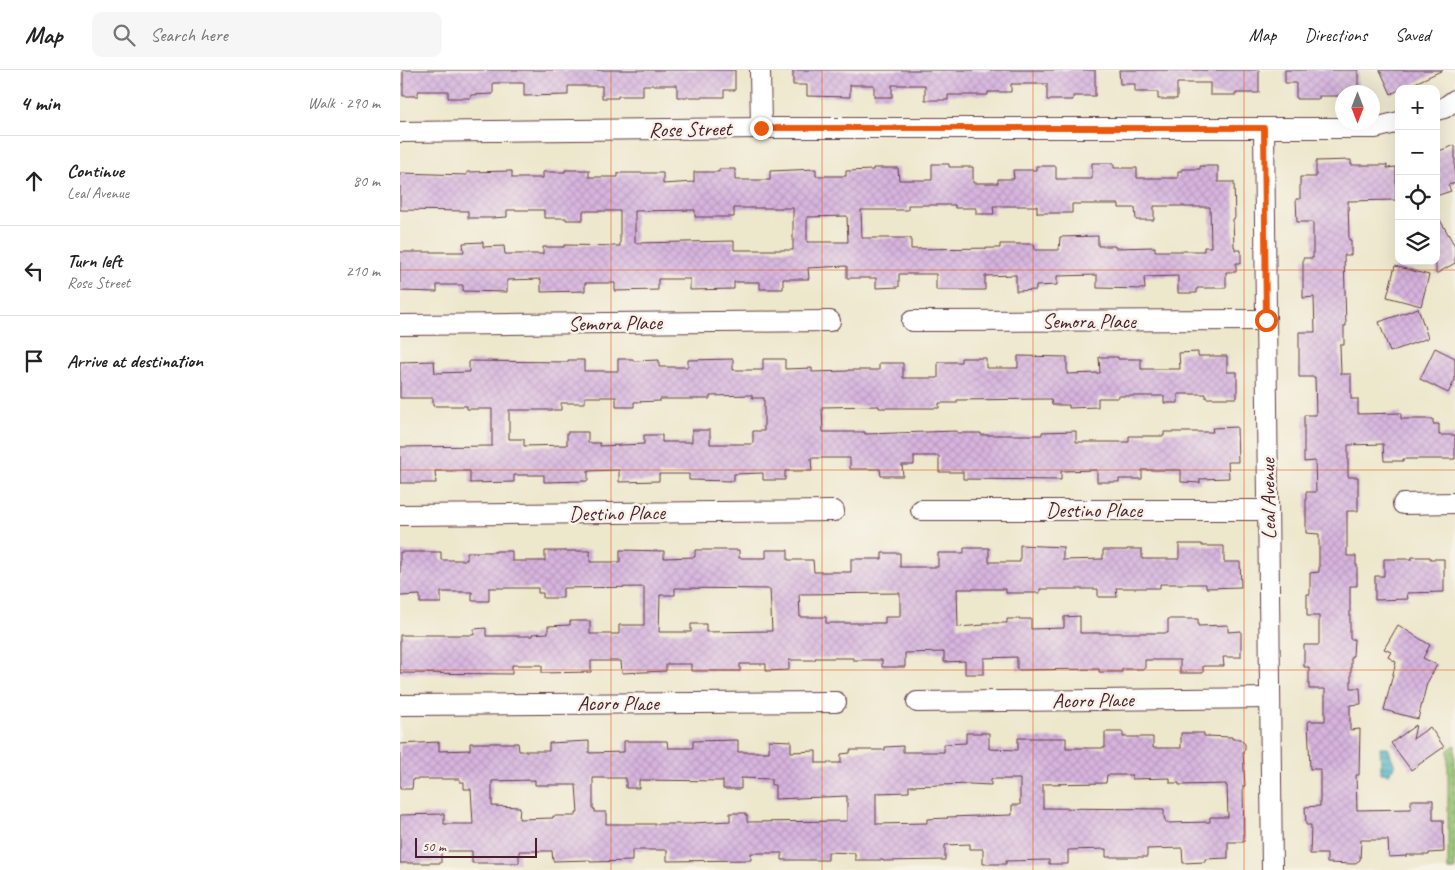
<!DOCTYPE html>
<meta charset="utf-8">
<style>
body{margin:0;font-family:Caveat,sans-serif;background:#f6f6f6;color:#222}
.controls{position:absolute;right:15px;top:15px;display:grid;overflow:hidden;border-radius:10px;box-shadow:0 5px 20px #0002}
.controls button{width:45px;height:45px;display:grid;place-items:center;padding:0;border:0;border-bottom:1px solid #e0e0e0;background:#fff;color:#222;font:25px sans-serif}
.compass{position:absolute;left:935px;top:15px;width:45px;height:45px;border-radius:50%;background:#fff;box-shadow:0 5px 20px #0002;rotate:180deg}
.scale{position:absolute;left:15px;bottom:12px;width:122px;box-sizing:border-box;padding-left:5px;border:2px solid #4a1f2b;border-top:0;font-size:14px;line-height:18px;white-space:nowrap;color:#4a1f2b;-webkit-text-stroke:4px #f7f3e8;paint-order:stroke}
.stop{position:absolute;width:15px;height:15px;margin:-11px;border:4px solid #ea580c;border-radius:50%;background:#fff}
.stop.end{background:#ea580c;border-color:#fff;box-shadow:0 1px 5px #0008}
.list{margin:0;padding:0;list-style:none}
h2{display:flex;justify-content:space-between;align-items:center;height:65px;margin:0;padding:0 20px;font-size:21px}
h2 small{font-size:16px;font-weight:400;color:#767676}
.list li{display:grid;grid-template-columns:32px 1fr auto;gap:15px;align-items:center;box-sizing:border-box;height:90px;padding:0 20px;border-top:1px solid #e0e0e0}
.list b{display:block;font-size:19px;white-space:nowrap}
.list p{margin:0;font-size:16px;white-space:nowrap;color:#767676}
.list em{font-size:16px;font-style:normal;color:#767676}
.icon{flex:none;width:28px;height:28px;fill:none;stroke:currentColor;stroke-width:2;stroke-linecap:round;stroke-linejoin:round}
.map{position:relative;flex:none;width:1055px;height:800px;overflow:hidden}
header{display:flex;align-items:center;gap:30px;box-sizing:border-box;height:70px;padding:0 25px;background:#fff;border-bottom:1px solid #e0e0e0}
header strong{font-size:24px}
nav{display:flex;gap:28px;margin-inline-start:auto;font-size:18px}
.search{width:350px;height:45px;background:#f6f6f6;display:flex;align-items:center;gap:12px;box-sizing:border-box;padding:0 18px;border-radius:10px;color:#767676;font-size:19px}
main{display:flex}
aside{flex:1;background:#fff}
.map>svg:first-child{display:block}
.park{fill:url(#park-dots);stroke:#707250}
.water{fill:url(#water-rules);stroke:#466676}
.building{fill:url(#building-cross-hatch);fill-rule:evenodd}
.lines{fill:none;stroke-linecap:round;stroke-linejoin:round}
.minor-casing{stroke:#623d43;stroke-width:22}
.minor{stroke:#fff;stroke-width:20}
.route{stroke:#ea580c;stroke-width:6}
.grid{fill:none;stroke:#e0560e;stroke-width:1;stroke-opacity:0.55}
.labels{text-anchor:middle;stroke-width:5;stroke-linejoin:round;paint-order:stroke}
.street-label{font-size:21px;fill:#4a1f2b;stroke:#f7f3e8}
</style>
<header>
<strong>Map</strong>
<div class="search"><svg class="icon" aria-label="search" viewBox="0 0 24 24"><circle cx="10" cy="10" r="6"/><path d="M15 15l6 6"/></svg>Search here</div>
<nav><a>Map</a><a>Directions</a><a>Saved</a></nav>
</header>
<main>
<aside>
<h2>4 min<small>Walk · 290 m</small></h2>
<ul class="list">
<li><svg class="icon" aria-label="ahead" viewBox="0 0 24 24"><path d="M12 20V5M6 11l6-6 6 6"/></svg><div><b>Continue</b><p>Leal Avenue</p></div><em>80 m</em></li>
<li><svg class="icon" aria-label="left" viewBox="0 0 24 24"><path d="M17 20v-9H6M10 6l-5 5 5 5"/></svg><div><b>Turn left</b><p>Rose Street</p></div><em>210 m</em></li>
<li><svg class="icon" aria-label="arrive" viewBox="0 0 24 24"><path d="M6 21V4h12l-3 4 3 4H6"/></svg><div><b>Arrive at destination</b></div></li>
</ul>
</aside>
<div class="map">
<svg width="1055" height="800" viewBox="0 0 1055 800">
<defs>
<pattern id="park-dots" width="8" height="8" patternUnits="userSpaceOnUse" patternTransform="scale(1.25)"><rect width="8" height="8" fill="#96c675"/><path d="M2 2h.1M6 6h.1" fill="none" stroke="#7ca060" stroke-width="1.8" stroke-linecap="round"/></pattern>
<pattern id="water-rules" width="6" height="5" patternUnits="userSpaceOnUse" patternTransform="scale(1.25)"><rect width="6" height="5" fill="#43aec1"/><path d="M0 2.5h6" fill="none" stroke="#3a8d9d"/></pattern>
<pattern id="building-cross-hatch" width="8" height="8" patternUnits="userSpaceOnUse" patternTransform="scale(1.25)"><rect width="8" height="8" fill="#d6b4de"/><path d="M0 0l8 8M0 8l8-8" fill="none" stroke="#b99abf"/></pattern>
</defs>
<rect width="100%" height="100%" fill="#f7f3e8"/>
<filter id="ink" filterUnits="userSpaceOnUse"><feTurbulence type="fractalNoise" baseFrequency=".02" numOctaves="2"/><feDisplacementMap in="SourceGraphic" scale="10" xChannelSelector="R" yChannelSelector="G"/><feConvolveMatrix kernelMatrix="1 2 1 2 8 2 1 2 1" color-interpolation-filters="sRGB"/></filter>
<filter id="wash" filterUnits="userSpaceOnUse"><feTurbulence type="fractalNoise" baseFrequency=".0096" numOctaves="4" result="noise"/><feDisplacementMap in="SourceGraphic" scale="20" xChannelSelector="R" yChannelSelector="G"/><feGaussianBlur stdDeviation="1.12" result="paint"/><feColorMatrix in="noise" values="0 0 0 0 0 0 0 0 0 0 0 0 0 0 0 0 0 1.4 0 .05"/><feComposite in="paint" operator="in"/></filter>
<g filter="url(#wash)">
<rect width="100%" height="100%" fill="#ede7cc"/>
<polygon class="park" points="1055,675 1055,800 1048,800 1048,680"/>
<polygon class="water" points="980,677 988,677 995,696 994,699 990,700 991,702 989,704 981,703"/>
<g id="blocks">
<g class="building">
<polygon points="3,0 335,0 335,20 324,20 324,27 277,27 277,15 243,15 243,26 218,26 218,28 202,28 202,16 168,16 168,25 124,26 124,13 93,13 93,24 71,25 71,28 48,28 48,21 18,21 18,26 3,26"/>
<polygon points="393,0 695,0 695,26 673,26 673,30 647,30 647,14 611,14 611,22 588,22 588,25 548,25 548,30 525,30 525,15 492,15 492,27 474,27 474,15 450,15 450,27 407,26 407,15 393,15"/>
<polygon points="719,0 859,0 859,23 836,23 836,25 810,25 810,13 777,13 777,29 758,29 758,22 735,22 735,14 720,14"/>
<polygon points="885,0 958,0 958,22 942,22 942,26 919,26 919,29 896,29 896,13 885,13"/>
<polygon points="980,0 1043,0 1002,19 999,19 999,20 991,24"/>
<polygon points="1055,75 1055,113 1048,115 1051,121 1036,126 1036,82"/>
<polygon points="951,90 951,95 987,95 987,98 996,97 996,130 948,131 949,170 951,170 951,185 944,185 946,256 944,256 944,275 940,275 941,304 951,304 951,329 958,329 958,344 1001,343 1001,349 1033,349 1033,354 1039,354 1039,365 1055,365 1055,389 1003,389 1003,391 984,391 983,374 948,375 948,407 958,407 958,441 947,441 947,486 956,486 956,495 957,495 957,516 950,516 950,569 954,569 953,586 951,586 951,618 960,618 961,634 950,635 950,660 960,659 959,705 956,705 957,740 1011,739 1011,730 1033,730 1033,750 1043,750 1044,782 1029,783 1029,785 1007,785 1007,786 989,787 988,770 961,770 960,790 954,794 927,793 927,784 910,784 911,755 906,755 905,737 920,736 920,699 910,699 908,651 925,651 925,619 909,619 909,597 904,597 904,575 919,575 919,546 907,546 907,524 910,524 910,503 919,502 919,464 906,463 906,422 916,422 915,391 904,392 904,345 916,345 915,307 899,307 899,262 915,262 914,227 903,228 903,188 913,188 913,152 897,152 896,129 900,129 900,107 916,107 916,91"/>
<path d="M692 93H714V98H737V108H778V101H782V99H800V96H818V112H834L835 148 833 149 834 177H835V180H841V193H836V202H826V218H797V223H778V206L744 207 745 219 697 218V205L657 206V215L636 216V220L616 221V205L585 206V220H536V204H499V217L476 218V208H447V196L408 198 409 209H383V219H360V212H334V219L290 220V209H258V220L215 221V213H185V221L141 222V209L107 210V222L63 221V215H37V222L0 221V182H64L63 173 83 172V177L104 176 105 184H143V177H164V175L220 176V141H183V150H166V148H144V140H107V147L92 148H68V141L0 140V103L67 105V102L112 101V108H143V102H165V100H189V107H218V103H263V114L294 112V102H319V99H335V110H370V101L416 99V106H446V101L473 100V98H498L499 110H532V94H549V97H573V113H598V109H614L613 100H636V96H656V109H692ZM672 134H719V138H735L736 150H754V136H784V137H810L811 177H804V181H755V177L715 178V176H698V166L660 167 659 180H635L634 174H600V178L511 179V168H462L461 140H508V135H555V138H576V144H594L593 136H637V143H672ZM334 138H393V180H334V171L235 173V141L295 140V147H334ZM447 146 448 172H407V147Z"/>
<polygon points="1036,143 1055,176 1055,193 1036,204"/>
<polygon points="995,196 1029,205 1021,236 987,227"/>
<polygon points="1018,238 1028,268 990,282 979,252"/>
<polygon points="1035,278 1055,288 1055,310 1048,323 1020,309"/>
<path d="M798 282V286H827V302H837V328H806V324H778V333H764V326H718V328H698V337L669 338V335H652L651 329H646L557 330V333H539V338H479V336L422 337 423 362H465V364L557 361V363H581V365H642V362L676 361V372H729V366H764V362H813L812 358 837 357 838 392H828L829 408 800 409V413L781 412V400H742V409H719V412H697V400L661 401V410L563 409V402H539V386H514V395H502L503 406H481L480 399H450V388H411L412 401H385V410H363V403L334 404V411L289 410V404H259V411L219 412V400L188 401V411L144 412V405H114V412L70 413V401H35L36 413H0V377L92 376V339H67V336H33V328H0V292L34 291 35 303 69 302V291L168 292V290H184V301H218V289H233V291L259 290V297H288V290L333 289V300H363V289H385V299L412 298V302L448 301V300H479V293H503V308H538V292H561V288H586V298H618V286L667 287V304L700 303 699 287H718V289H741V299H780L779 283ZM352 325V328H364V361H353V374H310V360H292V372H262V365H244V374L200 376V373H188V362H167V375L124 376V369H109V340H161V333H185V327H216V337H234V332L260 331V329H310V326Z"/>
<path d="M779 474H802V476H824V492H840L841 517 806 518V514H760V518H716L717 527H698V519H640V523H606V519H557L558 557 584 555V553H607V549H631V559L664 558V547L680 546V563H768V549H798V556L828 555V562L841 561V587H823L824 596H803V603H780V590H745V599H722V602H699V599L617 600V587L584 588V604H565V591L544 592V582L505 583V597H482V590H453V588H415V590H389V600L366 601V594H340V601H291V594H266V601L222 603 221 591H191V602L142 603V595H112V604L0 603V565H74V559L86 558V566H132V564L148 563V556L170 555V551H190V564H219V555H244V517L163 518V528H143V523H138V518H89V531H72V522H41V533H20V525L0 526V482H41V490H67V482H96V481H112V491H145V481H190V492H220V480L264 481V488L295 487V480H339V488H366V480H388V490H413L414 502H451V489H482V483H500V497H538V483H564V478H589V492H620V475L663 477V490L703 489V480H727V479H742V489H779ZM275 518 370 519 372 561 306 562V554H291V562H259L260 525H275ZM500 523V547H485V553H426V547H400L399 524Z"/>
<polygon points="1012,487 1030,487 1030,489 1044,489 1044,522 1007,523 1008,529 975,530 975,506 984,506 984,489 1012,489"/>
<polygon points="998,555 1030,575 1023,588 1037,595 1027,613 1018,649 984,640 996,592 988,587 991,582 984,579"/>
<polygon points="1016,655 1013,669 1030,657 1044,677 1011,700 991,673"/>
<path d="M705 662H723V667H753V678H781V663H804V666L832 667V669H840L845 674V680L843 681 845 716H843L844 772H828V788L805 789V792L783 793 782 778 747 779V787H706V779L668 780V794H649V790L606 791V794H583V779H570V774L545 775V790L483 791V790H455V783L428 782V790H382V783H351V790L267 791V780H232V791L190 792V790L153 791 152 781H119V793H72V781H41V793H0V745L44 744V754H73L71 719H64V712H60V709H13L12 719H0V674L39 672V681L70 680V673H118L119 681H149V673L189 671V683L224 682V671H267L268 678H293V671L338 670V682H369V670L391 671V682L416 681V693H441V684L450 683V680H485V677L503 676V682H544V674L566 673V663H589V679L618 680V668H666V678H705ZM707 705H732V709L770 708V713H779V715L826 714V716H827L828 747H810V752L766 753 764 747V739L643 738V714L706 713ZM193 708H226V718H239V710L323 711V719H341V708L371 709V715H375V729L447 726V751L347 752V745H345V743H330V751L293 753V754H206V742H195V739H193ZM591 709H620V735H612V745L547 747 548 748 527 749V753L476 754V723L509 722V716L570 714 591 715ZM135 710V715H176L178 743H176V746H153V748L119 749 120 737 92 736V711Z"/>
</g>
</g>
</g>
<g filter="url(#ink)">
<use href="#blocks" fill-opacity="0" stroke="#623d43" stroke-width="1"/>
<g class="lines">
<g class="minor-casing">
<g id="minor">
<polyline points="360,0 361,58"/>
<polyline points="1036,40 1044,38 1055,30"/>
<polyline points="864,58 872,800"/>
<polyline points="0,62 361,58 975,58 999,52"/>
<polyline points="512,251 866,250"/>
<polyline points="0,255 430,251"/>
<polyline points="1003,434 1055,433"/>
<polyline points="521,440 868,440"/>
<polyline points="0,445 434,441"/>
<polyline points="517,632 870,628"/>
<polyline points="0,635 436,632"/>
</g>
</g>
<use href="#minor" class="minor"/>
</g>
</g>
<g class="lines" filter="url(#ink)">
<polyline class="route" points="361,58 864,58 866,250"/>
</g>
<path class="grid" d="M211 0V800M422 0V800M633 0V800M844 0V800M0 200H1055M0 400H1055M0 600H1055"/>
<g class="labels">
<g class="street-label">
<text transform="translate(290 59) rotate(-1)" y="7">Rose Street</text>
<text x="689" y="258">Semora Place</text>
<text transform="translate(215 253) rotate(-1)" y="7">Semora Place</text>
<text transform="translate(868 429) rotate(-91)" y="7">Leal Avenue</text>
<text x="694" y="447">Destino Place</text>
<text transform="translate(217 443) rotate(-1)" y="7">Destino Place</text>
<text transform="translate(693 630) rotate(-1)" y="7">Acoro Place</text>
<text x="218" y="640">Acoro Place</text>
</g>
</g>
</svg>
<div class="controls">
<button>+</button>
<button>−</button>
<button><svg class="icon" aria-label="locate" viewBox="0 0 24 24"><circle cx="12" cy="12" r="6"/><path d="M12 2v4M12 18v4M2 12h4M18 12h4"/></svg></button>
<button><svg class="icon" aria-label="layers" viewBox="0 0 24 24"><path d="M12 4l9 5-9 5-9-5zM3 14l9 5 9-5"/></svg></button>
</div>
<svg class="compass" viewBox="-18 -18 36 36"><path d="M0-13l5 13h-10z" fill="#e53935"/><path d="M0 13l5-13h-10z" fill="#767676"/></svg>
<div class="scale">50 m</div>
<div class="stop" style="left:866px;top:250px"></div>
<div class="stop end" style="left:361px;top:58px"></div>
</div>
</main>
